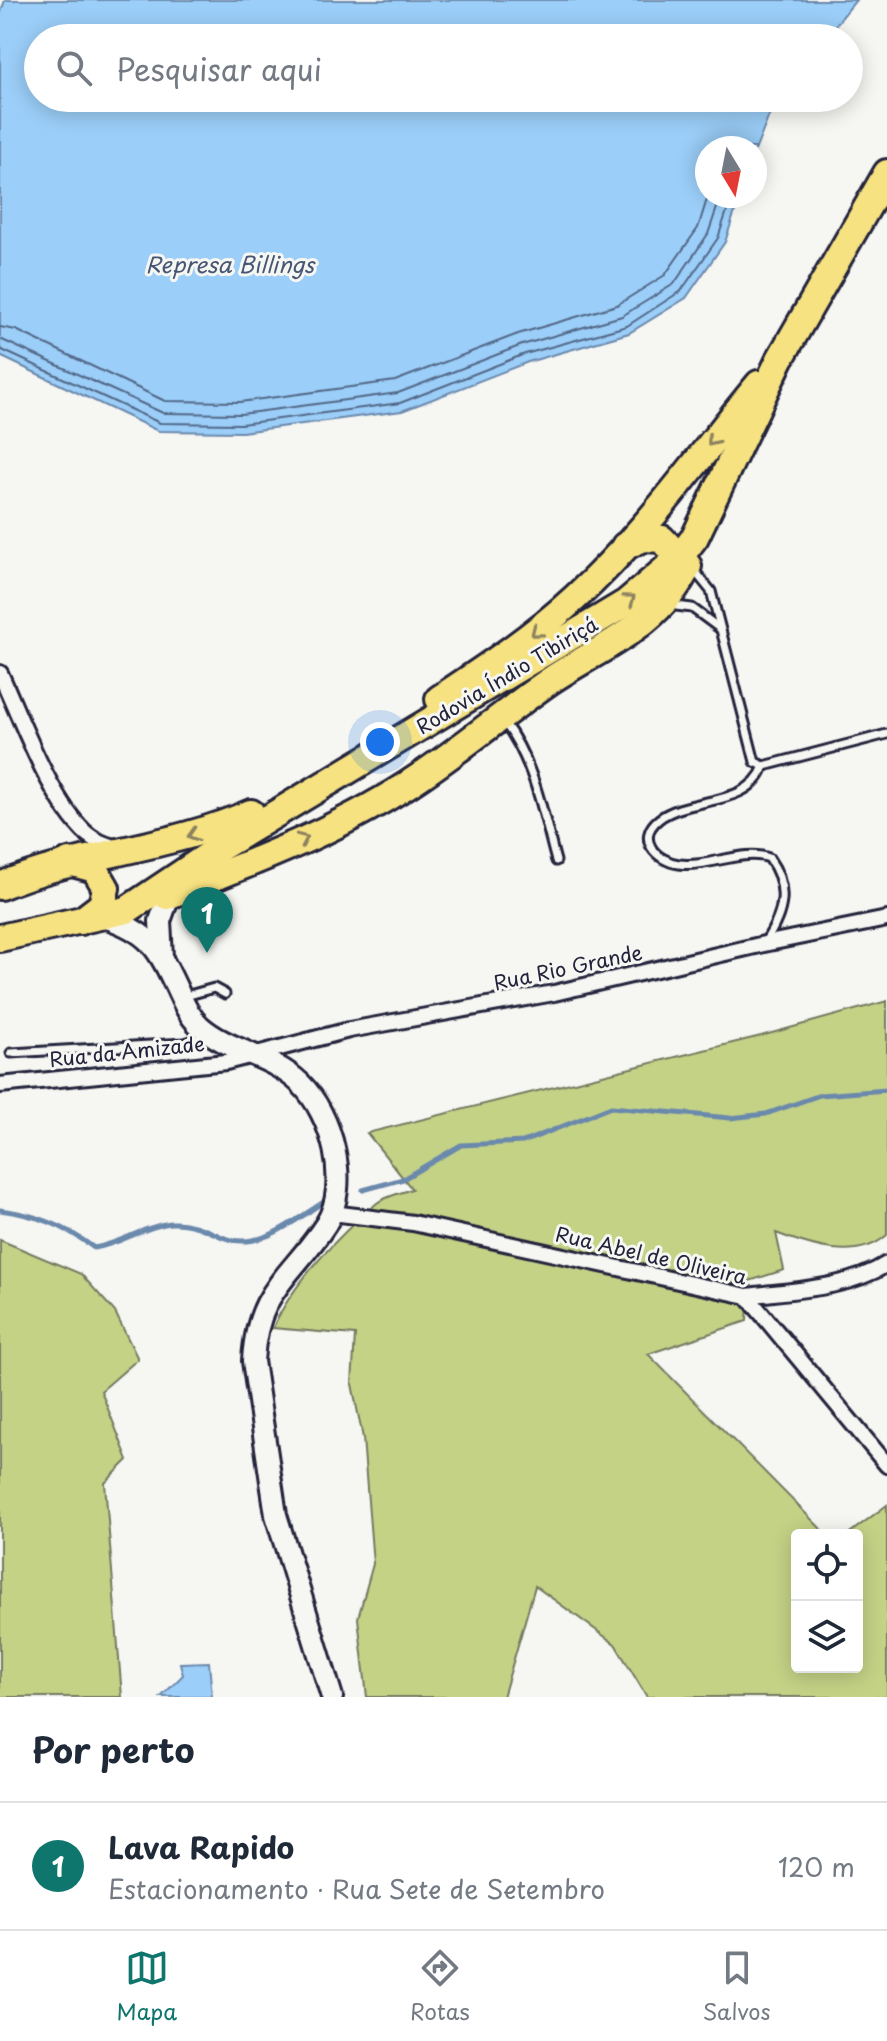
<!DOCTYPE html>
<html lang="pt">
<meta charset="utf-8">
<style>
body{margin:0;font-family:"Playpen Sans",sans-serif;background:#f6f6f7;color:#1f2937}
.controls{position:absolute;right:24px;bottom:24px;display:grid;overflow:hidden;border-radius:8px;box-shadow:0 4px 20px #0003}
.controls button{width:72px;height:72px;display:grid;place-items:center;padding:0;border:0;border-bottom:2px solid #e0e1e3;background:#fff;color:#1f2937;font:40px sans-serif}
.compass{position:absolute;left:695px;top:136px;width:72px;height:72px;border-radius:50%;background:#fff;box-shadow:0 4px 20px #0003;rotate:170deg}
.you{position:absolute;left:380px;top:742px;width:28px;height:28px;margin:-20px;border:6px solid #fff;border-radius:50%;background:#1a73e8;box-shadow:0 0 0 12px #1a73e833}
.badge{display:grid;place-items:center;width:52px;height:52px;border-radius:50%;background:#0f766e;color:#fff;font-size:26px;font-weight:700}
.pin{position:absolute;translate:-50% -66px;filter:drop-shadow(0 2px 4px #0008)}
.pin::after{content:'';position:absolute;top:42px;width:28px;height:24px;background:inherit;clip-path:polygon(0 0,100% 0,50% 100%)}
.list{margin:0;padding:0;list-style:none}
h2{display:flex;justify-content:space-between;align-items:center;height:104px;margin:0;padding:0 32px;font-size:34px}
h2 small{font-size:26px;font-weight:400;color:#747a83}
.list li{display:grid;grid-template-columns:52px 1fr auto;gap:24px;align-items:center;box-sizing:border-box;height:128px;padding:0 32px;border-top:2px solid #e0e1e3}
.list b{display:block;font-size:30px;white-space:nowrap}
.list p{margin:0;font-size:26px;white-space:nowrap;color:#747a83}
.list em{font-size:26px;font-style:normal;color:#747a83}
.icon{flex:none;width:44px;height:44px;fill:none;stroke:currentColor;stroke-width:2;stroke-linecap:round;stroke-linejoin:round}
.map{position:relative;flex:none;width:887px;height:1697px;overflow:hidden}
.search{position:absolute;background:#fff;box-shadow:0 4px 20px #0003;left:24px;right:24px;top:24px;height:88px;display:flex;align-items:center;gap:20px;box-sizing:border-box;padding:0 28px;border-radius:44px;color:#747a83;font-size:30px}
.sheet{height:232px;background:#fff}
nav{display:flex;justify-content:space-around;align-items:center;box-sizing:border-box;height:112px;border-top:2px solid #e0e1e3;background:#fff;font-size:22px;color:#747a83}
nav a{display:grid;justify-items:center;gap:4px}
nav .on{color:#0f766e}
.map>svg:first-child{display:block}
.green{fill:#c4d286;stroke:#737a60;stroke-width:2}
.water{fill:#9bcef8;stroke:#6b89ac;stroke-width:2}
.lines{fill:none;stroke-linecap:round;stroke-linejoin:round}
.shore{stroke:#526787;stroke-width:2}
.stream{stroke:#6b89ac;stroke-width:5}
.lane-casing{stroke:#22223b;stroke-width:13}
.street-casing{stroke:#22223b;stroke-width:20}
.secondary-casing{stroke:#22223b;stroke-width:26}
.highway-casing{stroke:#22223b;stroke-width:32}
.lane{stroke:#f6f6f2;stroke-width:7}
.street{stroke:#f6f6f2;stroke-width:14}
.secondary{stroke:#f6f6f2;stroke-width:20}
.highway{stroke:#f6e281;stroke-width:26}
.oneway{stroke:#8c825e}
.labels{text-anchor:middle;stroke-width:6;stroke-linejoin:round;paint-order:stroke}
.street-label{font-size:20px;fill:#22223b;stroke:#f6f6f2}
.water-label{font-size:22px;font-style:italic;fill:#465674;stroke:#f6f6f2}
</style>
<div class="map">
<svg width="887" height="1697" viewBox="0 0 887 1697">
<rect width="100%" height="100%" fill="#f6f6f2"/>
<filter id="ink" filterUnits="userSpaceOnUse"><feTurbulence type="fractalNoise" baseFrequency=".0125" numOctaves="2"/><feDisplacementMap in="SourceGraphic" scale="16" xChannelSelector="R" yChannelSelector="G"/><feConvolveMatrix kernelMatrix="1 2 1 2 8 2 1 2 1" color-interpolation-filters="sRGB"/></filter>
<g filter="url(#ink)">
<g class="green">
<path d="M887 1001V1235C857 1262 810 1246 776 1233L784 1270 749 1281 747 1321 648 1354 827 1535H797V1667H857V1535H847L887 1505V1697H647L615 1644 535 1586 503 1697H367L358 1618 373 1564 363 1438 352 1384 355 1335 273 1328C291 1285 341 1233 377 1203 386 1196 401 1193 412 1189L367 1133 761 1036Z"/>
<polygon points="0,1240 81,1274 115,1312 138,1359 101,1391 128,1460 105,1483 122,1697 0,1697"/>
</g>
<g class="water">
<polygon points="5,0 856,0 825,38 38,38 38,98 776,98 755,151 755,148 707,148 707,196 740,196 725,242 686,298 629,333 528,362 402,411 242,432 158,431 0,356 0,15"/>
<polygon points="209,1662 212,1697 161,1697 183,1675 180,1663"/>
</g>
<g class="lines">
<g class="shore">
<polyline points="0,327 16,330 165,401 240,402 395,381 518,334 617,305 665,275 698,228 708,196"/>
<polyline points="0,339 163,413 241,414 398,393 522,345 622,316 674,284 708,234 721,196"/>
<polyline points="0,349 160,423 241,424 400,403 525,354 627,326 681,291 718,238 732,196"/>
</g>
<g class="stream">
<polyline points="363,1190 403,1179 461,1145 523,1142 611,1107 730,1118 766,1114 820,1095 887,1090"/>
<path d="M0 1210C37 1215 64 1225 94 1248 121 1244 144 1226 171 1223 191 1222 208 1231 225 1238 260 1251 295 1220 322 1203"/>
</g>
<g class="lane-casing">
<g id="lane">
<polyline points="694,570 711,591 755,762 764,766 887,734"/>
<polyline points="668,605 692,608 719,628"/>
<path d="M504 722C534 762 543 813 556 861"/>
<path d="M764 766C749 808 689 796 659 819 635 838 656 861 679 864 708 868 745 848 769 858 790 888 784 913 765 942"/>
<polyline points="182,997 214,988 225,994"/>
<polyline points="11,1053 185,1043 207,1036"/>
</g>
</g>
<g class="street-casing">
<g id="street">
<path d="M0 673C20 717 48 793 80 827 90 839 103 844 117 848"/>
<polyline points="0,1085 226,1062 349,1030 554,993 764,944 887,919"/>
<polyline points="332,1213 413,1223 747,1296 887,1465"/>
<path d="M747 1296C793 1290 847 1289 887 1264"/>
</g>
</g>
<g class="secondary-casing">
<g id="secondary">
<path d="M104 917C150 932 158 948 178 991 184 1004 189 1016 200 1026 230 1052 271 1055 300 1083 332 1114 351 1184 326 1224 291 1278 257 1289 253 1361L276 1515 332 1697"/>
<polyline points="162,957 160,921 169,896"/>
</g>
</g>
<g class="highway-casing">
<g id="highway">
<path d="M439 699C487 667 534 636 576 597 645 534 700 455 759 384"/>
<polyline points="69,862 95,869 106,888 102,905 81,921"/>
<path d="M0 886C82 852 170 849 251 813"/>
<path d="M167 896C253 862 343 829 419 777 464 747 506 711 551 680 604 645 659 626 688 566L662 539 644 538 625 546"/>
<polyline points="0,938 127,910 224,845 626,603 679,558 695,537 780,359 887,173"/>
</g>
</g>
<use href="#lane" class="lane"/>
<use href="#street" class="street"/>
<use href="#secondary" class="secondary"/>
<use href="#highway" class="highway"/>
</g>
<defs><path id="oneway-chevron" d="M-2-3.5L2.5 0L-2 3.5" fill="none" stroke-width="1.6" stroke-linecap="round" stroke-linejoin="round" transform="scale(2)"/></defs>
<g class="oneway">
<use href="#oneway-chevron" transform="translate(712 441) rotate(130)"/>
<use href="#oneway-chevron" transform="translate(630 599) rotate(-37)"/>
<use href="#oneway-chevron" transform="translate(536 632) rotate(141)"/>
<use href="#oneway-chevron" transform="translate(193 835) rotate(163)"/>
<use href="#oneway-chevron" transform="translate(303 839) rotate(-24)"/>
</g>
</g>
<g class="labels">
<g class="street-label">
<text transform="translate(507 676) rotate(-31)" y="7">Rodovia Índio Tibiriçá</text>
<text transform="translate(568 968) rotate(-12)" y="7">Rua Rio Grande</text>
<text transform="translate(127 1052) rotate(-6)" y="7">Rua da Amizade</text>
<text transform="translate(651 1256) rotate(13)" y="7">Rua Abel de Oliveira</text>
</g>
<g class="water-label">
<text x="230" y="273">Represa Billings</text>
</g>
</g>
</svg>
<div class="controls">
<button><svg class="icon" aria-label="locate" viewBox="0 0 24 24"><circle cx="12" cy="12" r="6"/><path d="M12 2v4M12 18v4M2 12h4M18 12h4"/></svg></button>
<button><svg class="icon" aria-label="layers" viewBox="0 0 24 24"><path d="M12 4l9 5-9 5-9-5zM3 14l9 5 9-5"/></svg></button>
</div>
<svg class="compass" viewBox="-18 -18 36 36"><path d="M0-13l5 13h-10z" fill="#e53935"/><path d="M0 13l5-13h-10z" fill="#747a83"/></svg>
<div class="you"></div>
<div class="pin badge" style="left:207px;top:953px">1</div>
<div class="search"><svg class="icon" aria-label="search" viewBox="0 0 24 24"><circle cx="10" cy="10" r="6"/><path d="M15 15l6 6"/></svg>Pesquisar aqui</div>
</div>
<section class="sheet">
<h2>Por perto<small></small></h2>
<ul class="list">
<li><span class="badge">1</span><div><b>Lava Rapido</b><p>Estacionamento · Rua Sete de Setembro</p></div><em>120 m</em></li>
</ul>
</section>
<nav>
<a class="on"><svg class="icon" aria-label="map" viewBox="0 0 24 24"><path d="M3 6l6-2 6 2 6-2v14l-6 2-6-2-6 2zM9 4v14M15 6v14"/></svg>Mapa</a>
<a><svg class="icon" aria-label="directions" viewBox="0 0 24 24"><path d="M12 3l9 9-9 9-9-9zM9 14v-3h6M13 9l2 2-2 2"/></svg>Rotas</a>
<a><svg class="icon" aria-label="saved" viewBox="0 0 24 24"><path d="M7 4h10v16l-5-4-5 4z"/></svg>Salvos</a>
</nav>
